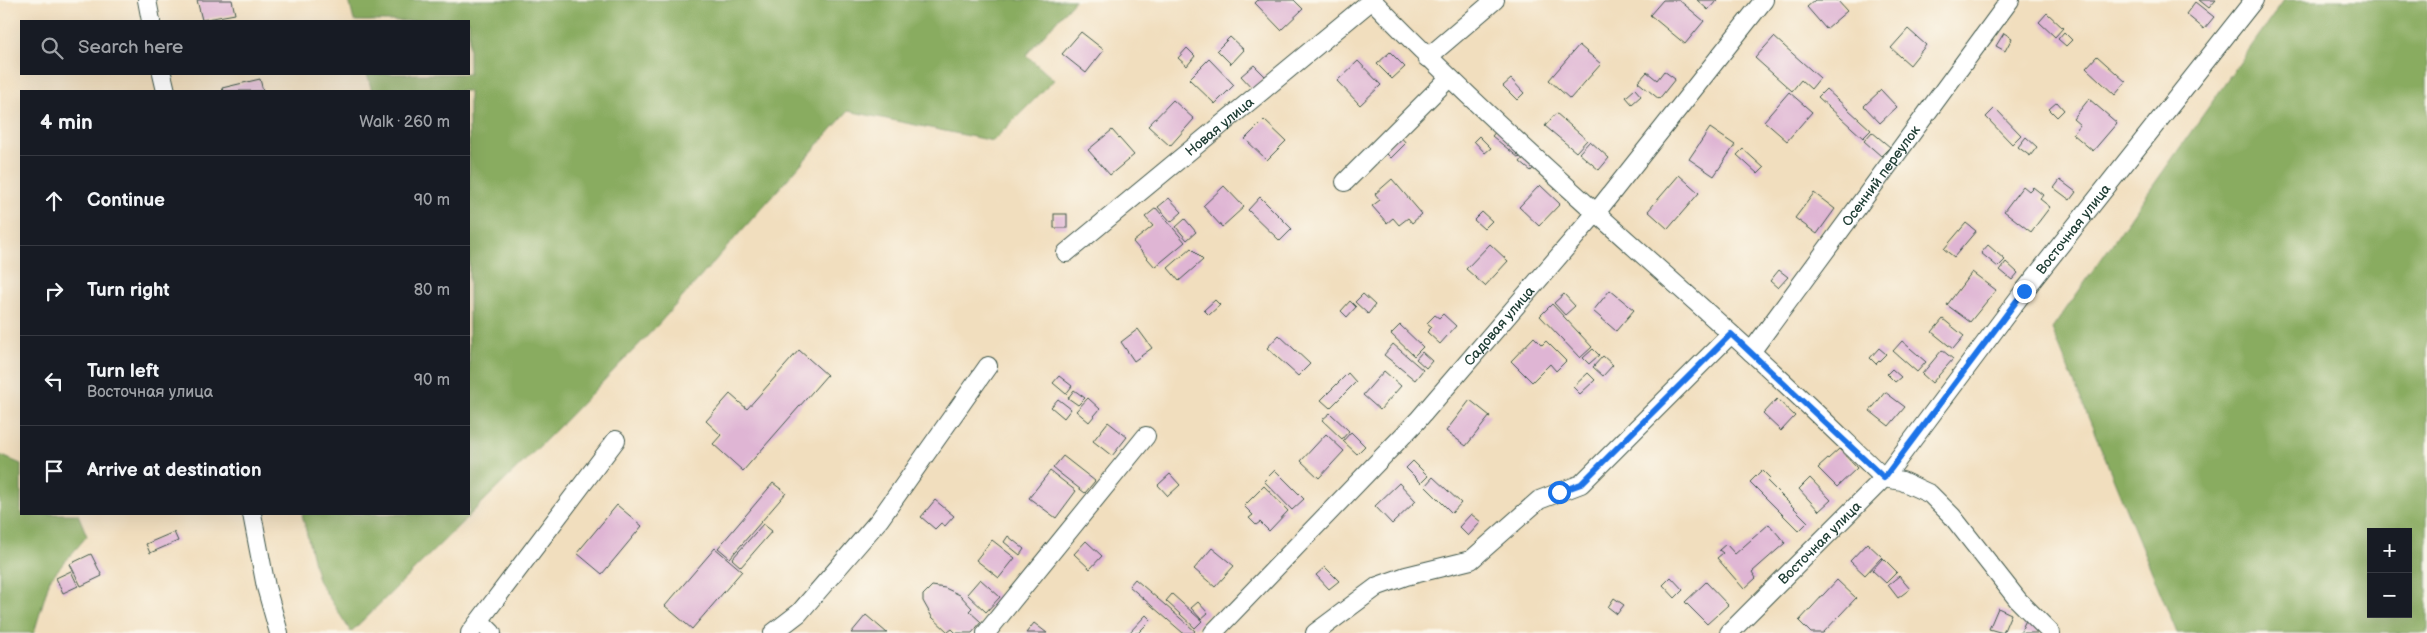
<!DOCTYPE html>
<meta charset="utf-8">
<style>
body{margin:0;font-family:"Balsamiq Sans",sans-serif;background:#242831;color:#f1f3f6}
.controls{position:absolute;right:15px;bottom:15px;display:grid;overflow:hidden;border-radius:0px;box-shadow:0 5px 20px #0002}
.controls button{width:45px;height:45px;display:grid;place-items:center;padding:0;border:0;border-bottom:1px solid #363941;background:#171b24;color:#f1f3f6;font:25px sans-serif}
.stop{position:absolute;width:15px;height:15px;margin:-11px;border:4px solid #1a73e8;border-radius:50%;background:#fff}
.stop.end{background:#1a73e8;border-color:#fff;box-shadow:0 1px 5px #0008}
.list{margin:0;padding:0;list-style:none}
h2{display:flex;justify-content:space-between;align-items:center;height:65px;margin:0;padding:0 20px;font-size:21px}
h2 small{font-size:16px;font-weight:400;color:#9ea1a6}
.list li{display:grid;grid-template-columns:32px 1fr auto;gap:15px;align-items:center;box-sizing:border-box;height:90px;padding:0 20px;border-top:1px solid #363941}
.list b{display:block;font-size:19px;white-space:nowrap}
.list p{margin:0;font-size:16px;white-space:nowrap;color:#9ea1a6}
.list em{font-size:16px;font-style:normal;color:#9ea1a6}
.icon{flex:none;width:28px;height:28px;fill:none;stroke:currentColor;stroke-width:2;stroke-linecap:round;stroke-linejoin:round}
.map{position:relative;flex:none;width:2427px;height:633px;overflow:hidden}
.search{position:absolute;background:#171b24;box-shadow:0 5px 20px #0002;left:20px;top:20px;width:450px;height:55px;display:flex;align-items:center;gap:12px;box-sizing:border-box;padding:0 18px;border-radius:0px;color:#9ea1a6;font-size:19px}
.panel{position:absolute;background:#171b24;box-shadow:0 5px 20px #0002;left:20px;top:90px;width:450px;height:425px;border-radius:0px}
.map>svg:first-child{display:block}
.forest{fill:#89ac61;stroke:#54744a;fill-rule:evenodd}
.building{fill:#dfb5d4}
.lines{fill:none;stroke-linecap:round;stroke-linejoin:round}
.minor-casing{stroke:#3e5549;stroke-width:20}
.minor{stroke:#fff;stroke-width:18}
.route{stroke:#1a73e8;stroke-width:6}
.labels{text-anchor:middle;stroke-width:4;stroke-linejoin:round;paint-order:stroke}
.street-label{font-size:14px;fill:#1f3d34;stroke:#fbf7ec}
</style>
<div class="map">
<svg width="2427" height="633" viewBox="0 0 2427 633">
<rect width="100%" height="100%" fill="#fbf7ec"/>
<filter id="ink" filterUnits="userSpaceOnUse"><feTurbulence type="fractalNoise" baseFrequency=".02" numOctaves="2"/><feDisplacementMap in="SourceGraphic" scale="10" xChannelSelector="R" yChannelSelector="G"/><feConvolveMatrix kernelMatrix="1 2 1 2 8 2 1 2 1" color-interpolation-filters="sRGB"/></filter>
<filter id="wash" filterUnits="userSpaceOnUse"><feTurbulence type="fractalNoise" baseFrequency=".0096" numOctaves="4" result="noise"/><feDisplacementMap in="SourceGraphic" scale="20" xChannelSelector="R" yChannelSelector="G"/><feGaussianBlur stdDeviation="1.12" result="paint"/><feColorMatrix in="noise" values="0 0 0 0 0 0 0 0 0 0 0 0 0 0 0 0 0 1.4 0 .05"/><feComposite in="paint" operator="in"/></filter>
<g filter="url(#wash)">
<rect width="100%" height="100%" fill="#f1debe"/>
<g class="forest">
<polygon points="349,0 1075,0 1026,55 1054,80 993,141 848,111 656,327 553,433 351,632 318,580 302,514 469,514 469,91 372,91 367,74 469,74 469,21 354,21"/>
<path d="M2284 0H2427V633H2177L2052 329ZM2371 532H2408V614H2371Z"/>
<polygon points="0,455 21,464 21,514 78,514 87,536 50,579 34,633 0,633"/>
</g>
<g id="blocks">
<g class="building">
<polygon points="197,0 232,0 235,14 202,20"/>
<polygon points="1258,0 1294,0 1303,9 1281,30 1255,3"/>
<polygon points="1663,0 1679,0 1704,21 1685,44 1650,15"/>
<polygon points="1697,0 1717,0 1708,10"/>
<polygon points="1815,0 1837,0 1847,11 1826,29 1807,7"/>
<polygon points="2199,0 2216,0 2209,8"/>
<polygon points="2195,2 2214,17 2204,29 2186,14"/>
<polygon points="2047,13 2063,28 2055,37 2039,22"/>
<polygon points="1908,29 1926,45 1910,65 1891,48"/>
<polygon points="1081,32 1104,50 1086,73 1062,54"/>
<polygon points="2064,32 2072,40 2066,46 2058,39"/>
<polygon points="2004,33 2012,38 2005,51 1996,46"/>
<polygon points="1230,37 1244,50 1231,64 1217,50"/>
<polygon points="1774,37 1820,78 1811,89 1801,80 1792,91 1755,58"/>
<polygon points="1579,45 1601,64 1570,99 1549,80"/>
<polygon points="1187,48 1195,56 1187,66 1178,58"/>
<polygon points="1390,52 1405,67 1392,79 1377,64"/>
<polygon points="2097,56 2126,82 2115,95 2086,68"/>
<polygon points="1209,59 1234,85 1215,104 1189,79"/>
<polygon points="1358,61 1381,85 1360,105 1337,81"/>
<polygon points="1254,65 1266,77 1253,89 1241,76"/>
<polygon points="1664,71 1675,79 1659,99 1638,82 1647,72 1657,80"/>
<polygon points="260,79 263,91 223,91 222,88"/>
<polygon points="1511,79 1524,93 1517,100 1503,86"/>
<polygon points="1635,89 1641,96 1632,104 1626,97"/>
<polygon points="1826,89 1871,130 1863,138 1818,97"/>
<polygon points="1881,90 1897,107 1880,123 1864,106"/>
<polygon points="1789,92 1812,112 1787,141 1764,121"/>
<polygon points="2089,99 2117,123 2093,151 2073,134 2080,125 2073,119"/>
<polygon points="1173,100 1194,119 1170,146 1148,126"/>
<polygon points="2057,102 2064,110 2057,117 2049,109"/>
<polygon points="1995,108 2021,135 2012,144 1986,117"/>
<polygon points="1556,113 1587,140 1576,152 1545,126"/>
<polygon points="1264,120 1286,141 1267,160 1245,139"/>
<polygon points="1503,123 1530,145 1519,158 1492,136"/>
<polygon points="1710,128 1735,145 1714,176 1689,159"/>
<polygon points="1112,130 1134,155 1110,175 1088,150"/>
<polygon points="1872,132 1890,147 1881,156 1864,141"/>
<polygon points="1399,135 1406,143 1391,158 1384,151"/>
<polygon points="1479,136 1491,148 1485,153 1474,141"/>
<polygon points="2026,137 2037,147 2030,156 2018,147"/>
<polygon points="1590,141 1609,158 1599,170 1579,153"/>
<polygon points="1532,147 1543,156 1531,171 1520,162"/>
<polygon points="1743,149 1764,168 1758,174 1737,155"/>
<polygon points="1679,175 1699,193 1668,229 1648,211"/>
<polygon points="1392,179 1422,214 1412,223 1408,218 1399,225 1393,218 1387,223 1372,206 1380,200 1375,194"/>
<polygon points="2060,180 2076,192 2070,200 2054,188"/>
<polygon points="1540,185 1560,204 1539,226 1519,207"/>
<polygon points="1224,186 1244,207 1222,227 1203,206"/>
<polygon points="2023,186 2029,191 2033,187 2043,195 2040,199 2050,207 2031,232 2004,211"/>
<polygon points="1814,193 1835,209 1817,234 1795,218"/>
<polygon points="1260,197 1292,229 1280,241 1248,210"/>
<polygon points="1169,198 1182,212 1171,222 1158,207"/>
<polygon points="1156,208 1185,242 1155,267 1133,242 1153,226 1145,217"/>
<polygon points="1482,212 1492,221 1484,229 1474,220"/>
<rect x="1054" y="214" width="13" height="14"/>
<polygon points="1185,219 1196,232 1187,240 1176,227"/>
<polygon points="1966,223 1976,231 1954,257 1944,249"/>
<polygon points="1490,244 1508,261 1485,286 1466,269"/>
<polygon points="1988,245 2005,260 1998,267 1981,253"/>
<polygon points="1191,248 1203,260 1179,281 1168,268"/>
<polygon points="2006,262 2018,273 2012,280 2000,270"/>
<polygon points="1779,270 1788,277 1778,288 1770,281"/>
<polygon points="1972,272 1996,290 1970,322 1947,305"/>
<polygon points="1610,290 1634,310 1616,331 1593,311"/>
<polygon points="1363,294 1375,305 1368,314 1355,302"/>
<polygon points="1564,294 1575,306 1565,315 1554,303"/>
<polygon points="1215,300 1220,305 1209,315 1204,310"/>
<polygon points="1350,301 1356,307 1347,317 1341,311"/>
<polygon points="1552,304 1592,347 1580,358 1540,316"/>
<polygon points="1443,314 1456,326 1440,344 1427,332 1432,327 1427,323 1435,315 1439,318"/>
<polygon points="1943,319 1964,336 1953,349 1932,332"/>
<polygon points="1400,325 1423,347 1414,356 1391,334"/>
<polygon points="1138,329 1152,348 1134,361 1121,342"/>
<polygon points="1279,335 1310,364 1298,376 1267,348"/>
<polygon points="1534,337 1542,345 1546,341 1566,361 1556,371 1550,364 1532,382 1511,361"/>
<polygon points="1902,341 1926,362 1917,372 1893,351"/>
<polygon points="1393,344 1423,370 1415,380 1384,355"/>
<polygon points="1879,348 1886,354 1876,364 1870,358"/>
<polygon points="1593,349 1599,355 1589,364 1583,358"/>
<polygon points="799,350 827,375 743,471 713,444 721,435 706,421 730,394 747,409"/>
<polygon points="1942,350 1953,359 1932,383 1922,374"/>
<polygon points="1422,352 1432,361 1426,368 1416,359"/>
<polygon points="1603,356 1613,365 1603,376 1593,367"/>
<polygon points="1892,369 1901,377 1895,382 1887,374"/>
<polygon points="1384,371 1401,386 1380,410 1363,395"/>
<polygon points="1348,373 1356,382 1330,408 1321,400"/>
<polygon points="1588,373 1595,380 1580,394 1573,387"/>
<polygon points="1059,376 1072,386 1066,394 1053,383"/>
<polygon points="1074,390 1085,398 1078,405 1068,398"/>
<polygon points="1885,392 1905,407 1889,426 1870,411"/>
<polygon points="1088,398 1100,409 1089,422 1076,411"/>
<polygon points="1058,399 1071,409 1064,418 1051,407"/>
<polygon points="1777,399 1795,416 1781,431 1763,414"/>
<polygon points="1470,400 1490,416 1466,446 1446,431"/>
<polygon points="1330,413 1349,431 1342,439 1322,420"/>
<polygon points="1108,422 1127,437 1112,456 1093,441"/>
<polygon points="1351,432 1365,446 1357,454 1343,441"/>
<polygon points="1326,434 1344,451 1319,478 1301,461"/>
<polygon points="1839,449 1857,468 1837,487 1818,468"/>
<polygon points="1063,456 1095,481 1085,493 1053,468"/>
<polygon points="1413,461 1428,476 1421,483 1406,468"/>
<polygon points="1275,470 1304,499 1292,510 1264,481"/>
<polygon points="1762,470 1770,478 1767,481 1808,522 1799,531 1750,482"/>
<polygon points="1050,471 1076,491 1056,518 1029,498"/>
<polygon points="1170,474 1180,485 1168,496 1158,485"/>
<polygon points="1433,477 1461,503 1452,513 1425,486"/>
<polygon points="1810,478 1831,500 1819,511 1799,489"/>
<polygon points="773,483 786,493 730,558 718,548"/>
<polygon points="1399,483 1416,501 1392,524 1375,506"/>
<polygon points="1264,486 1288,511 1269,531 1260,522 1256,525 1249,518 1253,515 1244,506"/>
<polygon points="935,500 954,516 945,526 941,523 935,529 921,517"/>
<polygon points="617,505 642,526 602,574 577,553"/>
<polygon points="1471,514 1481,522 1468,536 1459,527"/>
<polygon points="763,524 772,531 741,567 732,559"/>
<polygon points="1769,524 1785,543 1752,572 1756,578 1744,589 1717,558 1723,553 1719,550 1726,544 1735,554"/>
<polygon points="174,532 178,541 150,553 146,544"/>
<polygon points="1008,536 1024,549 1020,555 1004,542"/>
<polygon points="992,540 1015,558 999,578 976,560"/>
<polygon points="1086,541 1102,556 1090,569 1074,554"/>
<polygon points="1867,543 1882,557 1865,575 1850,561"/>
<polygon points="715,548 742,571 692,629 665,606"/>
<polygon points="1212,548 1234,566 1215,587 1194,569"/>
<polygon points="91,554 102,576 81,586 70,564"/>
<polygon points="1883,558 1897,572 1886,583 1872,570"/>
<polygon points="1325,567 1339,581 1329,589 1316,575"/>
<polygon points="71,571 78,586 63,593 56,578"/>
<polygon points="1899,576 1910,589 1898,598 1888,585"/>
<polygon points="1671,577 1683,590 1675,598 1663,585"/>
<polygon points="980,579 1000,597 986,612 967,594"/>
<polygon points="1135,579 1195,631 1193,633 1183,633 1129,586"/>
<polygon points="1837,580 1856,598 1823,633 1811,633 1799,621"/>
<polygon points="1706,582 1728,605 1707,624 1685,602"/>
<polygon points="932,586 945,588 960,595 972,608 969,611 981,622 972,633 956,633 952,629 948,632 932,617 923,601 923,595"/>
<polygon points="1172,594 1202,621 1195,628 1166,601"/>
<polygon points="1614,598 1624,605 1617,614 1608,607"/>
<polygon points="1198,602 1208,613 1201,619 1191,608"/>
<polygon points="1998,608 2011,614 2003,633 1989,629"/>
<polygon points="866,615 887,633 851,633"/>
<polygon points="1146,615 1151,620 1138,633 1129,633"/>
<polygon points="2026,620 2040,627 2037,633 2020,633"/>
<polygon points="1034,623 1047,633 1026,633"/>
</g>
</g>
</g>
<g filter="url(#ink)">
<use href="#blocks" fill-opacity="0" stroke="#3e5549" stroke-width="1"/>
<g class="lines">
<g class="minor-casing">
<g id="minor">
<polyline points="147,0 151,21"/>
<path d="M1372 0C1492 124 1622 235 1749 350 1795 392 1839 435 1884 478L1902 481 1930 494 1952 516 2018 600 2051 633"/>
<polyline points="1427,58 1495,0"/>
<polyline points="162,74 166,91"/>
<polyline points="1345,182 1449,78"/>
<path id="s1" d="M1066 253 1372 0"/>
<path id="s2" d="M1751 352 2010 0"/>
<polyline points="252,514 266,587 279,633"/>
<polyline points="480,621 492,633"/>
<polyline points="470,633 616,440"/>
<polyline points="773,633 799,613 880,519 988,366"/>
<polyline points="986,633 1146,436"/>
<path id="s3" d="M1213 633 1418 420 1595 214 1764 0"/>
<polyline points="1315,633 1378,586 1406,576 1471,560 1539,500 1581,484 1731,334"/>
<path id="s4" d="M1729 633 1884 478 2024 291 2254 0"/>
</g>
</g>
<use href="#minor" class="minor"/>
</g>
</g>
<g class="lines" filter="url(#ink)">
<polyline class="route" points="1559,492 1581,484 1731,334 1884,478 2024,291"/>
</g>
<g class="labels">
<g class="street-label">
<text dy="5" stroke="none"><textPath href="#s1" startOffset="199">Новая улица</textPath></text>
<text dy="5" stroke="none"><textPath href="#s2" startOffset="219">Осенний переулок</textPath></text>
<text dy="5" stroke="none"><textPath href="#s4" startOffset="532">Восточная улица</textPath></text>
<text dy="5" stroke="none"><textPath href="#s3" startOffset="420">Садовая улица</textPath></text>
<text dy="5" stroke="none"><textPath href="#s4" startOffset="128">Восточная улица</textPath></text>
</g>
</g>
</svg>
<div class="controls">
<button>+</button>
<button>−</button>
</div>
<div class="stop" style="left:1559px;top:492px"></div>
<div class="stop end" style="left:2024px;top:291px"></div>
<div class="search"><svg class="icon" aria-label="search" viewBox="0 0 24 24"><circle cx="10" cy="10" r="6"/><path d="M15 15l6 6"/></svg>Search here</div>
<section class="panel">
<h2>4 min<small>Walk · 260 m</small></h2>
<ul class="list">
<li><svg class="icon" aria-label="ahead" viewBox="0 0 24 24"><path d="M12 20V5M6 11l6-6 6 6"/></svg><div><b>Continue</b></div><em>90 m</em></li>
<li><svg class="icon" aria-label="right" viewBox="0 0 24 24"><path d="M7 20v-9h11M14 6l5 5-5 5"/></svg><div><b>Turn right</b></div><em>80 m</em></li>
<li><svg class="icon" aria-label="left" viewBox="0 0 24 24"><path d="M17 20v-9H6M10 6l-5 5 5 5"/></svg><div><b>Turn left</b><p>Восточная улица</p></div><em>90 m</em></li>
<li><svg class="icon" aria-label="arrive" viewBox="0 0 24 24"><path d="M6 21V4h12l-3 4 3 4H6"/></svg><div><b>Arrive at destination</b></div></li>
</ul>
</section>
</div>
